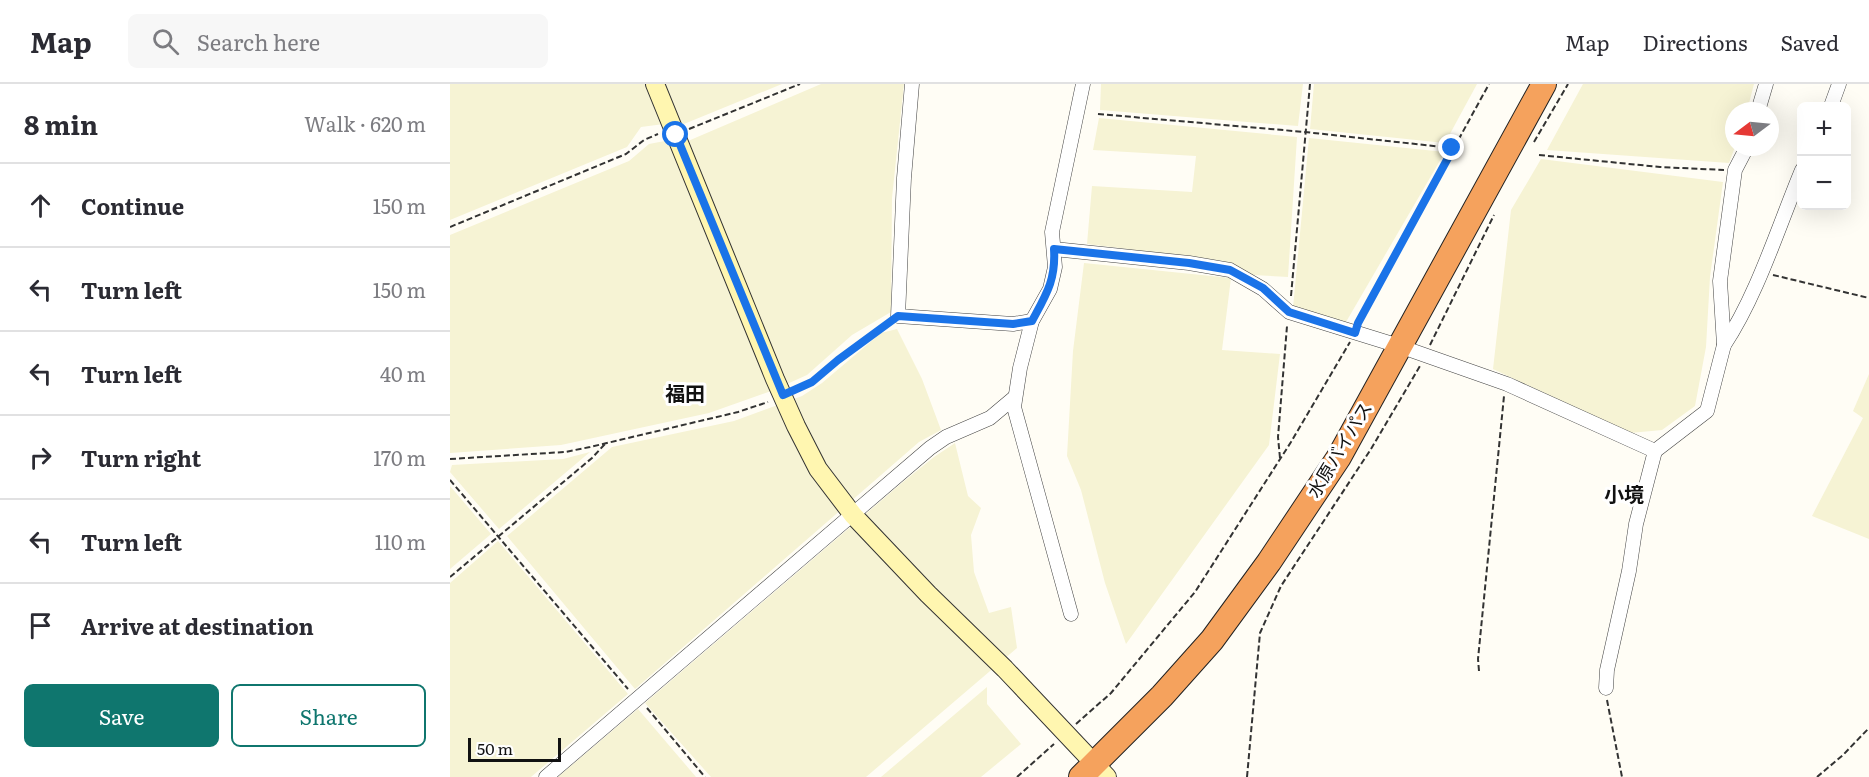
<!DOCTYPE html>
<meta charset="utf-8">
<style>
body{margin:0;font-family:Literata,"Noto Sans JP",serif;background:#f7f7f7;color:#2b2b33}
.controls{position:absolute;right:18px;top:18px;display:grid;overflow:hidden;border-radius:9px;box-shadow:0 6px 24px #0002}
.controls button{width:54px;height:54px;display:grid;place-items:center;padding:0;border:0;border-bottom:2px solid #e1e1e2;background:#fff;color:#2b2b33;font:30px sans-serif}
.compass{position:absolute;left:1275px;top:18px;width:54px;height:54px;border-radius:50%;background:#fff;box-shadow:0 6px 24px #0002;rotate:254deg}
.scale{position:absolute;left:18px;bottom:15px;width:93px;box-sizing:border-box;padding-left:6px;border:3px solid #111;border-top:0;font-size:16px;line-height:21px;white-space:nowrap;color:#111;-webkit-text-stroke:4px #fff;paint-order:stroke}
.stop{position:absolute;width:18px;height:18px;margin:-14px;border:4px solid #1a73e8;border-radius:50%;background:#fff}
.stop.end{background:#1a73e8;border-color:#fff;box-shadow:0 2px 6px #0008}
.list{margin:0;padding:0;list-style:none}
h2{display:flex;justify-content:space-between;align-items:center;height:78px;margin:0;padding:0 24px;font-size:26px}
h2 small{font-size:20px;font-weight:400;color:#7c7c81}
.list li{display:grid;grid-template-columns:39px 1fr auto;gap:18px;align-items:center;box-sizing:border-box;height:84px;padding:0 24px;border-top:2px solid #e1e1e2}
.list b{display:block;font-size:22px;white-space:nowrap}
.list em{font-size:20px;font-style:normal;color:#7c7c81}
.actions{display:flex;gap:12px;padding:18px 24px}
.actions a{flex:1;padding:14px 0;border:2px solid #0f766e;border-radius:9px;text-align:center;font-size:21px;color:#0f766e}
.actions .main{background:#0f766e;color:#fff}
.icon{flex:none;width:33px;height:33px;fill:none;stroke:currentColor;stroke-width:2;stroke-linecap:round;stroke-linejoin:round}
.map{position:relative;flex:none;width:1419px;height:693px;overflow:hidden}
header{display:flex;align-items:center;gap:36px;box-sizing:border-box;height:84px;padding:0 30px;background:#fff;border-bottom:2px solid #e1e1e2}
header strong{font-size:28px}
nav{display:flex;gap:33px;margin-inline-start:auto;font-size:21px}
.search{width:420px;height:54px;background:#f7f7f7;display:flex;align-items:center;gap:15px;box-sizing:border-box;padding:0 21px;border-radius:9px;color:#7c7c81;font-size:22px}
main{display:flex}
aside{flex:1;background:#fff}
.map>svg:first-child{display:block}
.farmland{fill:#f6f3d4}
.lines{fill:none;stroke-linecap:round;stroke-linejoin:round}
.street-casing{stroke:#444;stroke-width:15}
.secondary-casing{stroke:#333;stroke-width:20}
.highway-casing{stroke:#222;stroke-width:26}
.path{stroke:#333;stroke-width:2;stroke-dasharray:6 3;stroke-linecap:butt}
.street{stroke:#fff;stroke-width:14}
.secondary{stroke:#fff6b0;stroke-width:18}
.highway{stroke:#f5a25d;stroke-width:24}
.route{stroke:#1a73e8;stroke-width:8}
.labels{text-anchor:middle;stroke-width:6;stroke-linejoin:round;paint-order:stroke}
.street-label{font-size:18px;fill:#111;stroke:#fff}
.neighbourhood-label{font-size:20px;font-weight:bold;fill:#111;stroke:#fff}
</style>
<header>
<strong>Map</strong>
<div class="search"><svg class="icon" aria-label="search" viewBox="0 0 24 24"><circle cx="10" cy="10" r="6"/><path d="M15 15l6 6"/></svg>Search here</div>
<nav><a>Map</a><a>Directions</a><a>Saved</a></nav>
</header>
<main>
<aside>
<h2>8 min<small>Walk · 620 m</small></h2>
<ul class="list">
<li><svg class="icon" aria-label="ahead" viewBox="0 0 24 24"><path d="M12 20V5M6 11l6-6 6 6"/></svg><div><b>Continue</b></div><em>150 m</em></li>
<li><svg class="icon" aria-label="left" viewBox="0 0 24 24"><path d="M17 20v-9H6M10 6l-5 5 5 5"/></svg><div><b>Turn left</b></div><em>150 m</em></li>
<li><svg class="icon" aria-label="left" viewBox="0 0 24 24"><path d="M17 20v-9H6M10 6l-5 5 5 5"/></svg><div><b>Turn left</b></div><em>40 m</em></li>
<li><svg class="icon" aria-label="right" viewBox="0 0 24 24"><path d="M7 20v-9h11M14 6l5 5-5 5"/></svg><div><b>Turn right</b></div><em>170 m</em></li>
<li><svg class="icon" aria-label="left" viewBox="0 0 24 24"><path d="M17 20v-9H6M10 6l-5 5 5 5"/></svg><div><b>Turn left</b></div><em>110 m</em></li>
<li><svg class="icon" aria-label="arrive" viewBox="0 0 24 24"><path d="M6 21V4h12l-3 4 3 4H6"/></svg><div><b>Arrive at destination</b></div></li>
</ul>
<div class="actions"><a class="main">Save</a><a>Share</a></div>
</aside>
<div class="map">
<svg width="1419" height="693" viewBox="0 0 1419 693">
<rect width="100%" height="100%" fill="#fffdf5"/>
<g class="farmland">
<polygon points="0,0 197,0 214,40 191,43 177,63 0,136"/>
<polygon points="212,0 332,0 229,42"/>
<polygon points="371,0 454,0 442,114 441,228 402,251 357,291 337,300 238,57"/>
<polygon points="651,0 853,0 848,42 650,26"/>
<polygon points="864,0 1027,0 995,59 860,45"/>
<polygon points="1133,0 1304,0 1297,27 1284,27 1285,63 1279,79 1097,66"/>
<polygon points="649,34 847,53 838,193 803,191 774,177 637,160 642,102 742,108 746,72 643,66"/>
<polygon points="859,54 995,68 896,238 843,224"/>
<polygon points="220,56 324,306 259,329 111,361 0,369 0,151 179,77 199,60"/>
<polygon points="1091,75 1273,98 1260,193 1256,263 1245,322 1212,346 1180,349 1043,285 1061,126"/>
<polygon points="634,179 781,194 772,266 830,270 819,361 676,560 655,499 631,406 617,372 623,267"/>
<polygon points="447,245 472,295 491,346 469,358 185,605 57,452 162,363 284,337 352,312 372,299 431,249"/>
<polygon points="1419,290 1419,455 1362,432 1413,334 1403,327"/>
<polygon points="505,359 518,412 531,424 521,451 524,488 539,529 561,523 567,564 416,693 261,693 195,619 453,398 484,373"/>
<polygon points="140,368 49,445 0,388 2,381 113,375"/>
<polygon points="0,402 41,450 0,485"/>
<polygon points="48,457 178,610 81,693 0,693 0,499"/>
<polygon points="537,603 537,620 571,660 531,693 431,693"/>
<polygon points="188,625 246,693 108,693"/>
</g>
<g class="lines">
<g class="street-casing">
<g id="street">
<polyline points="462,0 454,94 448,232 563,240 582,237"/>
<polyline points="1381,22 1389,0"/>
<polyline points="1308,27 1316,0"/>
<polyline points="604,165 739,179 780,186 813,205 839,228 949,262 1057,300 1205,367"/>
<path d="M1274 261C1307 212 1329 141 1352 86"/>
<polyline points="621,530 564,323 570,284 582,237 600,205 605,183 602,148 633,0"/>
<polyline points="1156,604 1157,586 1179,487 1186,440 1205,367 1257,327 1274,261 1270,197 1285,86 1297,63"/>
<polyline points="96,693 480,364 496,353 540,334 565,313"/>
</g>
</g>
<g class="secondary-casing">
<polyline id="secondary" points="205,0 325,295 346,342 368,385 403,431 478,510 555,585 657,693"/>
</g>
<g class="highway-casing">
<polyline id="highway" points="631,693 712,612 762,556 819,478 889,373 1094,0"/>
</g>
<g class="path">
<polyline points="648,30 855,48 1002,64 1004,63"/>
<polyline points="239,45 350,0"/>
<polyline points="1084,58 1118,0"/>
<polyline points="1089,71 1210,83 1274,86"/>
<polyline points="0,143 176,70 194,56 208,50"/>
<polyline points="1323,191 1419,214"/>
<polyline points="841,212 860,0"/>
<polyline points="909,237 1039,0"/>
<polyline points="980,261 1044,131"/>
<polyline points="345,306 362,298 388,276 438,240"/>
<polyline points="830,374 828,353 837,242"/>
<polyline points="0,375 115,368 140,363 288,328 318,318"/>
<polyline points="0,396 178,605"/>
<polyline points="0,493 142,374 155,360"/>
<polyline points="1029,587 1028,575 1054,312"/>
<polyline points="1157,616 1172,693"/>
<polyline points="197,624 255,693"/>
<polyline points="626,640 661,609 745,508 841,358 900,258"/>
<polyline points="567,693 604,660"/>
<polyline points="797,693 810,549 831,502 921,365 970,282"/>
<polyline points="1367,693 1393,671 1419,644"/>
</g>
<use href="#street" class="street"/>
<use href="#secondary" class="secondary"/>
<use href="#highway" class="highway"/>
</g>
<g class="lines">
<path class="route" d="M226 51 333 311 362 298 388 276 448 232 563 240 582 237C596 211 606 196 604 165L739 179 780 186 813 204 839 228 905 249 908 239 1004 63 1002 64"/>
</g>
<g class="labels">
<g class="street-label">
<text transform="translate(890 366) rotate(-59)" y="6">水原バイパス</text>
</g>
<g class="neighbourhood-label">
<text x="235" y="317">福田</text>
<text x="1174" y="418">小境</text>
</g>
</g>
</svg>
<div class="controls">
<button>+</button>
<button>−</button>
</div>
<svg class="compass" viewBox="-18 -18 36 36"><path d="M0-13l5 13h-10z" fill="#e53935"/><path d="M0 13l5-13h-10z" fill="#7c7c81"/></svg>
<div class="scale">50 m</div>
<div class="stop" style="left:226px;top:51px"></div>
<div class="stop end" style="left:1002px;top:64px"></div>
</div>
</main>
